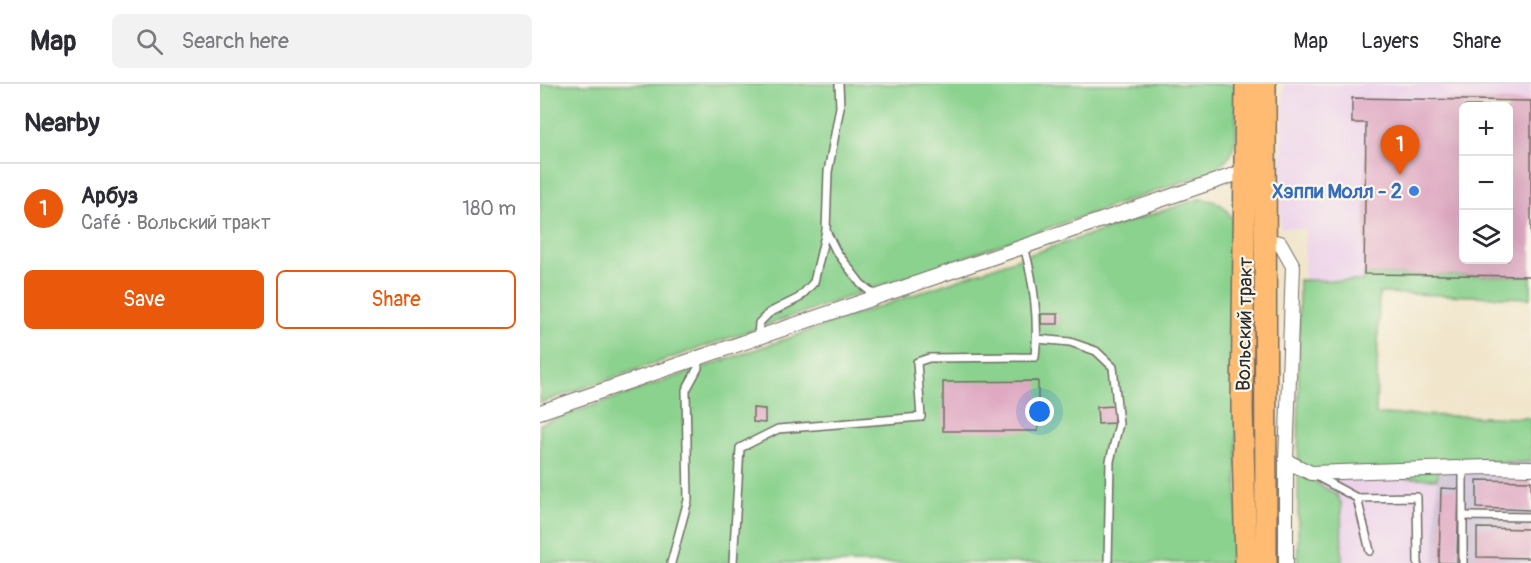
<!DOCTYPE html>
<meta charset="utf-8">
<style>
body{margin:0;font-family:Pangolin,sans-serif;background:#f2f2f3;color:#2b2b33}
.controls{position:absolute;right:18px;top:18px;display:grid;overflow:hidden;border-radius:9px;box-shadow:0 6px 24px #0002}
.controls button{width:54px;height:54px;display:grid;place-items:center;padding:0;border:0;border-bottom:2px solid #e1e1e2;background:#fff;color:#2b2b33;font:30px sans-serif}
.you{position:absolute;left:500px;top:328px;width:21px;height:21px;margin:-15px;border:4px solid #fff;border-radius:50%;background:#1a73e8;box-shadow:0 0 0 9px #1a73e833}
.badge{display:grid;place-items:center;width:39px;height:39px;border-radius:50%;background:#ea580c;color:#fff;font-size:20px;font-weight:700}
.pin{position:absolute;translate:-50% -50px;filter:drop-shadow(0 2px 3px #0008)}
.pin::after{content:'';position:absolute;top:32px;width:21px;height:18px;background:inherit;clip-path:polygon(0 0,100% 0,50% 100%)}
.list{margin:0;padding:0;list-style:none}
h2{display:flex;justify-content:space-between;align-items:center;height:78px;margin:0;padding:0 24px;font-size:26px}
h2 small{font-size:20px;font-weight:400;color:#7c7c81}
.list li{display:grid;grid-template-columns:39px 1fr auto;gap:18px;align-items:center;box-sizing:border-box;height:90px;padding:0 24px;border-top:2px solid #e1e1e2}
.list b{display:block;font-size:22px;white-space:nowrap}
.list p{margin:0;font-size:20px;white-space:nowrap;color:#7c7c81}
.list em{font-size:20px;font-style:normal;color:#7c7c81}
.actions{display:flex;gap:12px;padding:18px 24px}
.actions a{flex:1;padding:14px 0;border:2px solid #ea580c;border-radius:9px;text-align:center;font-size:21px;color:#ea580c}
.actions .main{background:#ea580c;color:#fff}
.icon{flex:none;width:33px;height:33px;fill:none;stroke:currentColor;stroke-width:2;stroke-linecap:round;stroke-linejoin:round}
.map{position:relative;flex:none;width:991px;height:479px;overflow:hidden}
header{display:flex;align-items:center;gap:36px;box-sizing:border-box;height:84px;padding:0 30px;background:#fff;border-bottom:2px solid #e1e1e2}
header strong{font-size:28px}
nav{display:flex;gap:33px;margin-inline-start:auto;font-size:21px}
.search{width:420px;height:54px;background:#f2f2f3;display:flex;align-items:center;gap:15px;box-sizing:border-box;padding:0 21px;border-radius:9px;color:#7c7c81;font-size:22px}
main{display:flex}
aside{flex:1;background:#fff}
.map>svg:first-child{display:block}
.built{fill:#ecd1ea;fill-rule:evenodd}
.industrial{fill:#cbbfd5}
.green{fill:#8bd28e;stroke:#5b7e5c;stroke-width:1.5}
.building{fill:#dfa9c2;fill-rule:evenodd}
.lines{fill:none;stroke-linecap:round;stroke-linejoin:round}
.service-casing{stroke:#706c63;stroke-width:10}
.minor-casing{stroke:#706c63;stroke-width:16}
.primary-casing{stroke:#706c63;stroke-width:24}
.service{stroke:#fff;stroke-width:7}
.minor{stroke:#fff;stroke-width:14}
.primary{stroke:#ffbb71;stroke-width:21}
.shop-dot{fill:#3f7fe0;stroke:#fbf7ec;stroke-width:2}
.labels{text-anchor:middle;stroke-width:4.5;stroke-linejoin:round;paint-order:stroke}
.shop-label{font-size:20px;font-weight:bold;fill:#366cbe;stroke:#fbf7ec;text-anchor:end}
.street-label{font-size:20px;fill:#2b2b2b;stroke:#fbf7ec}
</style>
<header>
<strong>Map</strong>
<div class="search"><svg class="icon" aria-label="search" viewBox="0 0 24 24"><circle cx="10" cy="10" r="6"/><path d="M15 15l6 6"/></svg>Search here</div>
<nav><a>Map</a><a>Layers</a><a>Share</a></nav>
</header>
<main>
<aside>
<h2>Nearby<small></small></h2>
<ul class="list">
<li><span class="badge">1</span><div><b>Арбуз</b><p>Café · Вольский тракт</p></div><em>180 m</em></li>
</ul>
<div class="actions"><a class="main">Save</a><a>Share</a></div>
</aside>
<div class="map">
<svg width="991" height="479" viewBox="0 0 991 479">
<rect width="100%" height="100%" fill="#fbf7ec"/>
<filter id="ink" filterUnits="userSpaceOnUse"><feTurbulence type="fractalNoise" baseFrequency=".0167" numOctaves="2"/><feDisplacementMap in="SourceGraphic" scale="12" xChannelSelector="R" yChannelSelector="G"/><feConvolveMatrix kernelMatrix="1 2 1 2 8 2 1 2 1" color-interpolation-filters="sRGB"/></filter>
<filter id="wash" filterUnits="userSpaceOnUse"><feTurbulence type="fractalNoise" baseFrequency=".008" numOctaves="4" result="noise"/><feDisplacementMap in="SourceGraphic" scale="24" xChannelSelector="R" yChannelSelector="G"/><feGaussianBlur stdDeviation="1.35" result="paint"/><feColorMatrix in="noise" values="0 0 0 0 0 0 0 0 0 0 0 0 0 0 0 0 0 1.4 0 .05"/><feComposite in="paint" operator="in"/></filter>
<g filter="url(#wash)">
<rect width="100%" height="100%" fill="#f1e6cc"/>
<g class="built">
<path d="M744 0H991V192L839 190 838 218 764 221 765 144H740ZM924 22H968V176H924Z"/>
<polygon points="758,388 897,395 894,479 758,479"/>
</g>
<polygon class="industrial" points="900,377 991,378 991,479 894,479 897,395"/>
<g class="green">
<polygon points="0,0 696,0 696,53 691,71 671,88 0,319"/>
<path d="M659 115C682 116 685 122 696 141L697 479H0V340L506 165Z"/>
<polygon points="824,190 991,192 991,214 839,209 836,330 991,334 991,378 900,377 897,395 760,389 797,411 801,419 802,479 758,479 759,196 823,197"/>
</g>
<g id="blocks">
<g class="building">
<path d="M812 14 991 17V192L824 190 826 39H812ZM924 22H968V176H924Z"/>
<rect x="501" y="230" width="17" height="10"/>
<polygon points="498,297 498,347 403,347 403,298"/>
<polygon points="574,322 574,339 558,340 557,323"/>
<polygon points="213,324 225,325 225,339 213,338"/>
<polygon points="937,396 991,397 991,426 937,424"/>
<polygon points="901,404 919,405 917,479 899,479"/>
<polygon points="937,444 991,445 991,474 937,473"/>
</g>
</g>
</g>
<g filter="url(#ink)">
<use href="#blocks" fill-opacity="0" stroke="#706c63" stroke-width="1.5"/>
<g class="lines">
<g class="service-casing">
<g id="service">
<polyline points="299,0 300,23 288,88 286,147 296,167 321,200 336,212"/>
<polyline points="218,253 219,239 229,229 259,214 274,198 286,147"/>
<polyline points="497,255 530,258 556,267 573,283 579,340 570,377 568,479"/>
<polyline points="776,392 817,414 877,413 878,479"/>
<polyline points="817,414 830,467"/>
<polyline points="925,432 991,433"/>
<polyline points="131,479 148,416 146,306 158,284 157,273"/>
<path d="M193 479 200 364 238 345 381 333 377 278 389 274 495 273C499 238 494 197 484 163"/>
<polyline points="923,479 923,384"/>
</g>
</g>
<g class="minor-casing">
<g id="minor">
<polyline points="725,157 740,159 753,182 746,377 746,479"/>
<polyline points="0,328 705,87"/>
<polyline points="746,377 771,389 947,383 991,384"/>
</g>
</g>
<g class="primary-casing">
<g id="primary">
<polyline points="706,0 702,323 706,479"/>
<polyline points="725,0 726,479"/>
</g>
</g>
<use href="#service" class="service"/>
<use href="#minor" class="minor"/>
<use href="#primary" class="primary"/>
</g>
</g>
<circle class="shop-dot" cx="874" cy="107" r="6"/>
<g class="labels">
<g class="shop-label">
<text x="862" y="114">Хэппи Молл - 2</text>
</g>
<g class="street-label">
<text transform="translate(704 240) rotate(-89)" y="7">Вольский тракт</text>
</g>
</g>
</svg>
<div class="controls">
<button>+</button>
<button>−</button>
<button><svg class="icon" aria-label="layers" viewBox="0 0 24 24"><path d="M12 4l9 5-9 5-9-5zM3 14l9 5 9-5"/></svg></button>
</div>
<div class="you"></div>
<div class="pin badge" style="left:860px;top:91px">1</div>
</div>
</main>
